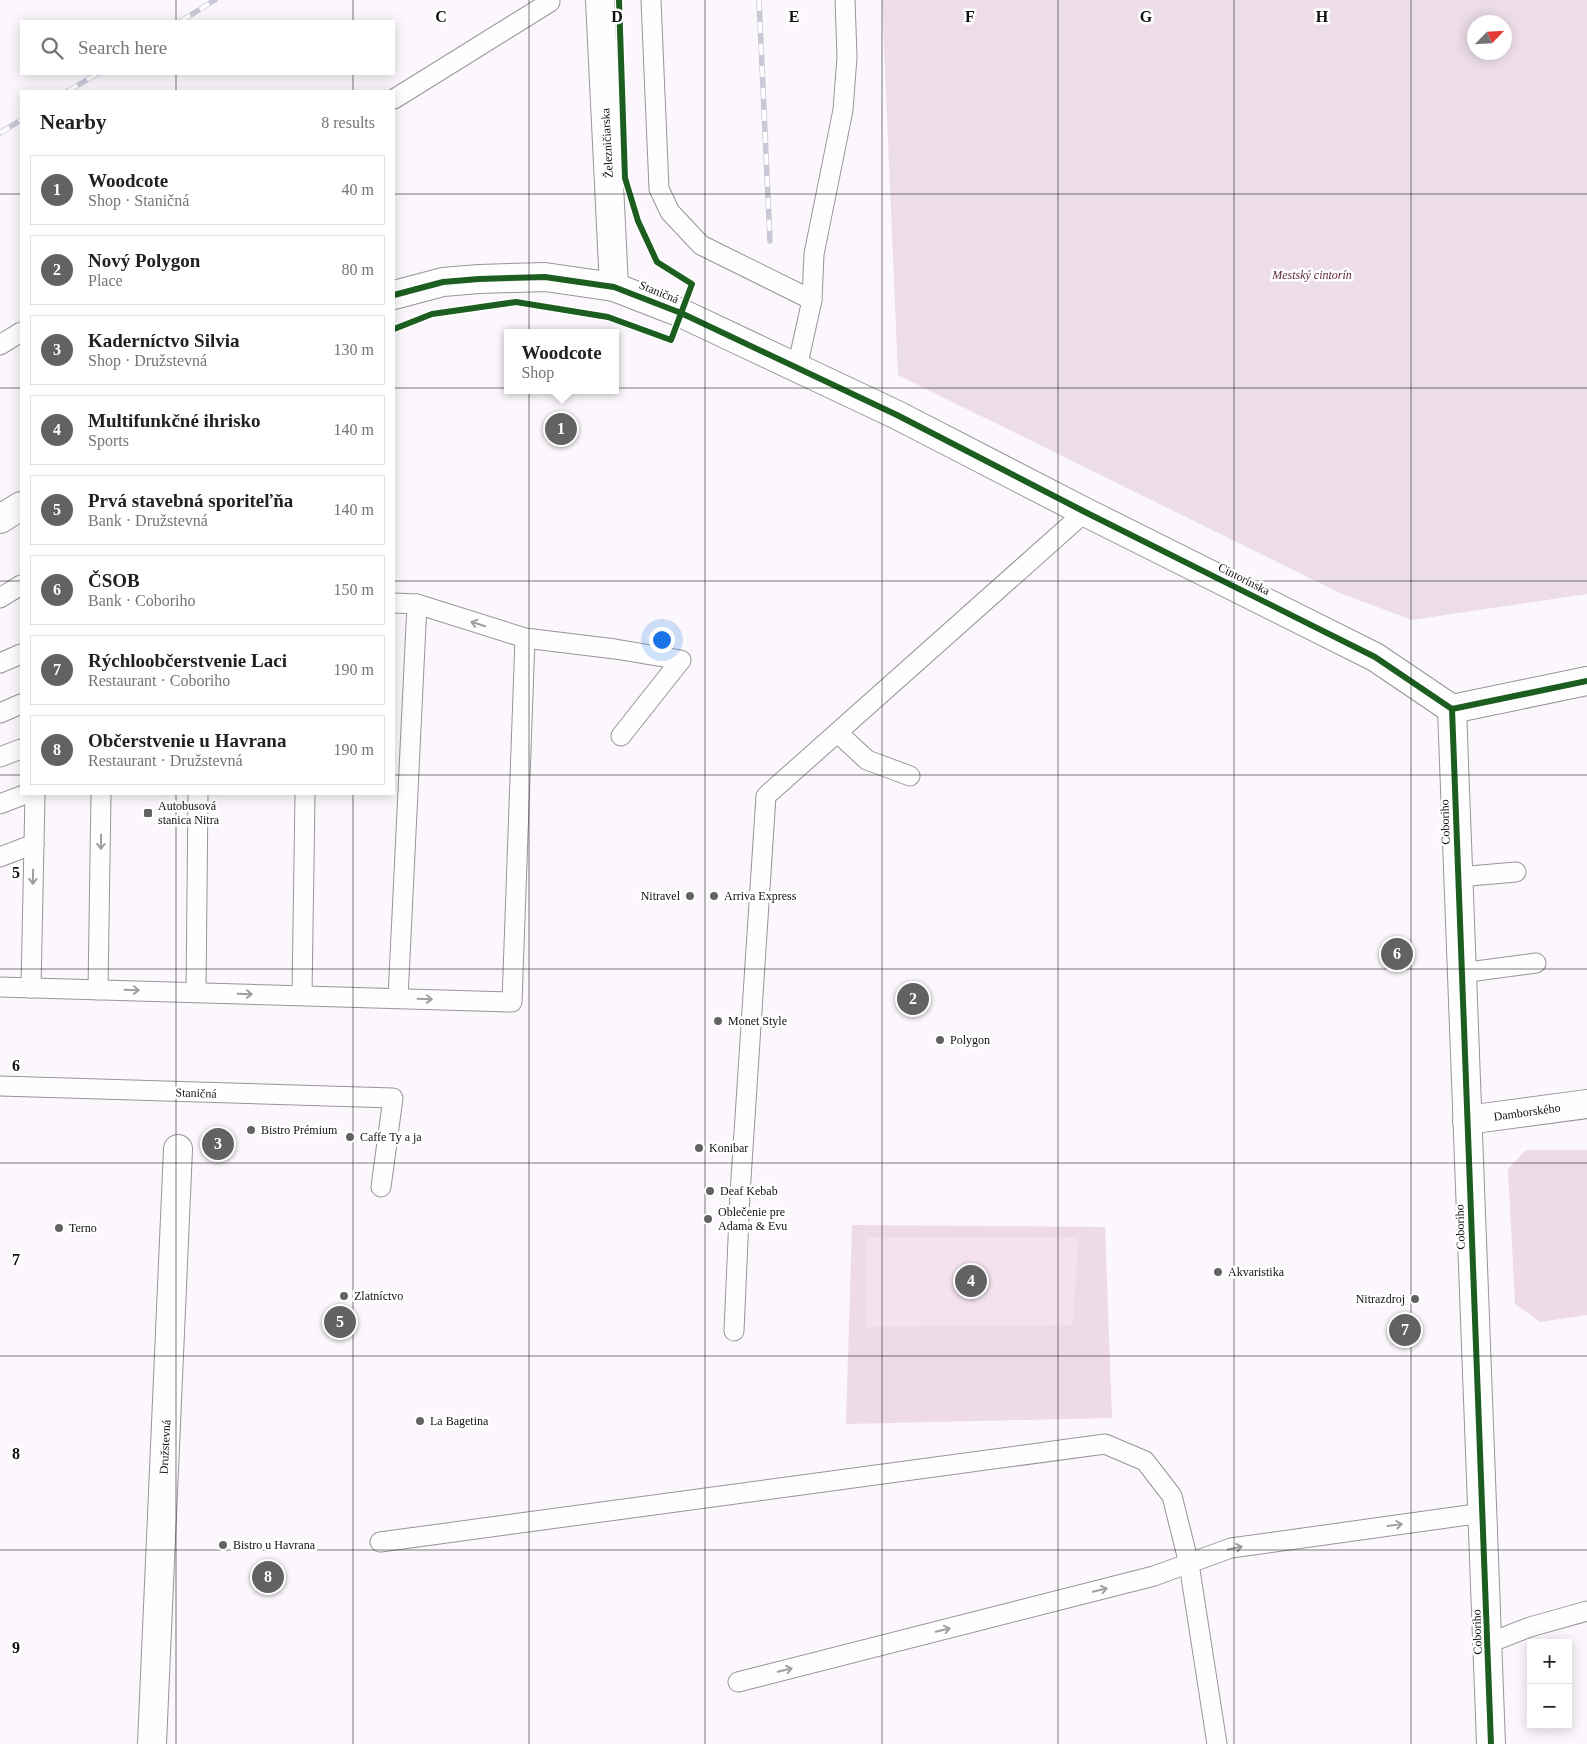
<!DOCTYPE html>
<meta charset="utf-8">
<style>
body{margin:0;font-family:Georgia,serif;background:#f2f2f2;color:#202124}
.controls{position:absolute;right:15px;bottom:15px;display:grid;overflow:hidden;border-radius:0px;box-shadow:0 2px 12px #0003}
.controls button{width:45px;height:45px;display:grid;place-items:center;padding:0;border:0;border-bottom:1px solid #e0e0e0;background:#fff;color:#202124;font:25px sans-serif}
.compass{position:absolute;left:1467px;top:15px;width:45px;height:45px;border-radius:50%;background:#fff;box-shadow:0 2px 12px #0003;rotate:65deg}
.you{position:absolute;left:661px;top:639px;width:18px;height:18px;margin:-12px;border:4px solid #fff;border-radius:50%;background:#1a73e8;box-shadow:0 0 0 8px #1a73e833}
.badge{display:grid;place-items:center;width:32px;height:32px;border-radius:50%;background:#636263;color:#fff;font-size:16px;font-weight:700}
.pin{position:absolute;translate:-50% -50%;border:2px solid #fff;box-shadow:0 1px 5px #0006}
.popup{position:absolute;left:504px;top:329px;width:115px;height:65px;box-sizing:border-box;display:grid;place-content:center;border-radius:0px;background:#fff;filter:drop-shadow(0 1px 4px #0005);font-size:16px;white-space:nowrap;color:#757577}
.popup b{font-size:19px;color:#202124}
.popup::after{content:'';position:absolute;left:50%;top:100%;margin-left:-10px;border:10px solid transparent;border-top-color:#fff}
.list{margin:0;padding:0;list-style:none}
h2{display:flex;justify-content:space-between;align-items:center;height:65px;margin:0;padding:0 20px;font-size:21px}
h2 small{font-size:16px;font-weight:400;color:#757577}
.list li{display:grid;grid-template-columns:32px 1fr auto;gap:15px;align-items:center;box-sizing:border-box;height:70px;margin:0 10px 10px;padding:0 10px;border:1px solid #e0e0e0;border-radius:0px}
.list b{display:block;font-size:19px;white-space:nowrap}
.list p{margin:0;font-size:16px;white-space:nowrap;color:#757577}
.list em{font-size:16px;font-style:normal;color:#757577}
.icon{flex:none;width:28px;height:28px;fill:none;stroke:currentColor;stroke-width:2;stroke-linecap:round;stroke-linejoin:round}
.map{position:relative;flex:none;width:1587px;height:1744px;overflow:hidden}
.search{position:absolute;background:#fff;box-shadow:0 2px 12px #0003;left:20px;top:20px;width:375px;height:55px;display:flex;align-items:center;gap:12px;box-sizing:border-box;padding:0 18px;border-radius:0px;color:#757577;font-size:19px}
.panel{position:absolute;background:#fff;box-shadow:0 2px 12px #0003;left:20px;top:90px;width:375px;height:705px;border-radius:0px}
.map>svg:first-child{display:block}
.green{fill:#efdae7}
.cemetery{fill:#ecdde8;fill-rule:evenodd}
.pitch{fill:#f4e3ef}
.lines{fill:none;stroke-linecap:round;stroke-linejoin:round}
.service-casing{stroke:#969597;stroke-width:21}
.minor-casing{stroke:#969597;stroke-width:30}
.service{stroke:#fefeff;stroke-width:19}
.minor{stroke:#fefeff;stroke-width:28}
.rail-casing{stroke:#c8c8d7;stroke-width:5.5}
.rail{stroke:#fff;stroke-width:4;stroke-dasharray:11;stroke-linecap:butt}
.cycleway-casing{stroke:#fff;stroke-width:9}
.cycleway{stroke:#1b5e20;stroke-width:6}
.oneway{stroke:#9f9fa0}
.grid{fill:none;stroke:#111;stroke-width:1;stroke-opacity:0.55}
.poi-dot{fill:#636263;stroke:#fff;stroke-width:2}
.labels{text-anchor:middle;stroke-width:5;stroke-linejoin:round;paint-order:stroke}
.street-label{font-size:12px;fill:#111;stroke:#fff}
.park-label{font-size:12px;font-style:italic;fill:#622734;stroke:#fff}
.poi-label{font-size:12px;fill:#111;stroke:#fff;text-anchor:start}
.grid-label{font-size:16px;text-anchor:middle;font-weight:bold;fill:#111;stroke:#fff;stroke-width:5;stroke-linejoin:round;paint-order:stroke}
</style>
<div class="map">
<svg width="1587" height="1744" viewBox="0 0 1587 1744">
<rect width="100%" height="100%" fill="#fbf7fc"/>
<g class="green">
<polygon points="1526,1150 1587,1150 1587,1315 1540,1322 1515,1304 1508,1169"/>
<polygon points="852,1225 1105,1227 1112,1418 846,1424"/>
</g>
<path class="cemetery" d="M882 0H1587V594L1412 620 1340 593 898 375ZM1474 22H1504V52H1474Z"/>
<polygon class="pitch" points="866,1237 1078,1237 1073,1325 866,1327"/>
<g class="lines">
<g class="service-casing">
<g id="service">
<polyline points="651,0 659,189 670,212 701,245 812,300"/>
<polyline points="394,99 550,2"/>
<polyline points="0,345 21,332"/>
<polyline points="797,368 812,300 814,254 843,110 847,57 845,0"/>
<polyline points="0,598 21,585"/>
<polyline points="394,603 417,604 525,638 615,649 681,660 621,736"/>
<polyline points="0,663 21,654"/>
<polyline points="0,713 21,704"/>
<polyline points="839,734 867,760 910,776"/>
<polyline points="0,757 21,749"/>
<polyline points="0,804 26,794"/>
<polyline points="0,857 34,844"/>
<polyline points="1458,877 1516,872"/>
<polyline points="1461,973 1536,963"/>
<polyline points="0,987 512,1002 525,638"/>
<polyline points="31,988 35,794"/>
<polyline points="98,990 101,794"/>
<polyline points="196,992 198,794"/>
<polyline points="302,995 305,794"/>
<polyline points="398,998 417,604"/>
<polyline points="0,1086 393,1098 381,1187"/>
<polyline points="734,1331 740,1194 766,796 1085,512"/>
<polyline points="380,1542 1105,1444 1145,1461 1172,1496 1189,1564 1217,1744"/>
<polyline points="1489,1643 1530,1627 1587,1611"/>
<polyline points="738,1682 1154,1576 1231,1548 1483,1513"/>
</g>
</g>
<g class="minor-casing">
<g id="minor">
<polyline points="600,0 614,287"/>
<polyline points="394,295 443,282 479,279 545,277 614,287 681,313 897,415 1085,512 1375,657 1452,709 1587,681"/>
<polyline points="0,519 21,506"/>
<polyline points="1452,709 1491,1744"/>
<polyline points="1467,1120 1587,1104"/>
<polyline points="152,1744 178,1149"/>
</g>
</g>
<use href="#service" class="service"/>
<use href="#minor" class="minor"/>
<g class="rail-casing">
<g id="rail">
<polyline points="759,0 770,241"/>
<polyline points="181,21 215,0"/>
<polyline points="68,91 97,74"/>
<polyline points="0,133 21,120"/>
</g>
</g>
<use href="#rail" class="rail"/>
<g class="cycleway-casing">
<g id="cycleway">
<polyline points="394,295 443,282 479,279 545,277 614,287 681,313 897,415 1085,512 1375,657 1452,709 1587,681"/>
<polyline points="394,329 432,314 516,302 608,317 671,340 692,284 657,262 638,221 625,178 619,0"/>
<polyline points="1452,709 1491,1744"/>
</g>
</g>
<use href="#cycleway" class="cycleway"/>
</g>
<defs><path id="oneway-shaft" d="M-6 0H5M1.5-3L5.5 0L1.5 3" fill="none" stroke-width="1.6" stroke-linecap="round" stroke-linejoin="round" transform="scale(1.25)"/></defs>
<g class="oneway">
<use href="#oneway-shaft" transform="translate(478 624) rotate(-162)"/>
<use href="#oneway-shaft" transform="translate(101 842) rotate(91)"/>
<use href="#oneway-shaft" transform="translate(33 877) rotate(91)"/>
<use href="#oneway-shaft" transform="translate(132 990) rotate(2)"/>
<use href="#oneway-shaft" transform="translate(245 994) rotate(2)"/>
<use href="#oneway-shaft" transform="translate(425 999) rotate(2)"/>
<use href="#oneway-shaft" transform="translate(1395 1525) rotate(-8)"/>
<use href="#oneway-shaft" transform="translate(1235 1548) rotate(-12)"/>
<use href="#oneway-shaft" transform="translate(1100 1590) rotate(-14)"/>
<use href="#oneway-shaft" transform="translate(943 1630) rotate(-14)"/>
<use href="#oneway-shaft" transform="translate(785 1670) rotate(-14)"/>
</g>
<path class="grid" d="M176 0V21M353 0V21M529 0V1744M705 0V1744M882 0V1744M1058 0V1744M1234 0V1744M1411 0V1744M176 74V91M353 74V91M0 194H21M394 194H1587M0 388H21M394 388H1587M0 581H21M394 581H1587M0 775H21M394 775H1587M176 794V1744M353 794V1744M0 969H1587M0 1163H1587M0 1356H1587M0 1550H1587"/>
<g class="poi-dot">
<rect x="143" y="808" width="10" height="10" rx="2.5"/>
<circle cx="690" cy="896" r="5"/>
<circle cx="714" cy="896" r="5"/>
<circle cx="718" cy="1021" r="5"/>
<circle cx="940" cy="1040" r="5"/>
<circle cx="251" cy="1130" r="5"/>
<circle cx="350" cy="1137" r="5"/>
<circle cx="699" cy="1148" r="5"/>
<circle cx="710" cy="1191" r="5"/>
<circle cx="708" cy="1219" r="5"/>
<circle cx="59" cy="1228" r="5"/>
<circle cx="1218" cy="1272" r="5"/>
<circle cx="344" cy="1296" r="5"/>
<circle cx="1415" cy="1299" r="5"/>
<circle cx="420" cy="1421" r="5"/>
<circle cx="223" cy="1545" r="5"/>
</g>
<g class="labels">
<g class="street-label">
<text transform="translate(607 143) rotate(-93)" y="4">Železničiarska</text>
<text transform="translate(659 292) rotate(22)" y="4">Staničná</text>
<text transform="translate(1244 579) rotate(27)" y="4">Cintorínska</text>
<text transform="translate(1445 822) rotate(-92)" y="4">Coboriho</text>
<text transform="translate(196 1093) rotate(2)" y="4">Staničná</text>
<text transform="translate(1527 1112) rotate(-8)" y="4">Damborského</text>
<text transform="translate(1460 1227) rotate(-92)" y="4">Coboriho</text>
<text transform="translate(165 1447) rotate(-87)" y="4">Družstevná</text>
<text transform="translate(1477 1632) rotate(-92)" y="4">Coboriho</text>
</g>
<g class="park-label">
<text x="1312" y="279">Mestský cintorín</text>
</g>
<g class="poi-label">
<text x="158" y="810">Autobusová<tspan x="158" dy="14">stanica Nitra</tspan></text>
<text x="680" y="900" text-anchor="end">Nitravel</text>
<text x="724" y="900">Arriva Express</text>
<text x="728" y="1025">Monet Style</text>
<text x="950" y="1044">Polygon</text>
<text x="261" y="1134">Bistro Prémium</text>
<text x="360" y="1141">Caffe Ty a ja</text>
<text x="709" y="1152">Konibar</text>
<text x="720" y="1195">Deaf Kebab</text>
<text x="718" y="1216">Oblečenie pre<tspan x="718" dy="14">Adama &amp; Evu</tspan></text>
<text x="69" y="1232">Terno</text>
<text x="1228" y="1276">Akvaristika</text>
<text x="354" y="1300">Zlatníctvo</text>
<text x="1405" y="1303" text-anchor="end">Nitrazdroj</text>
<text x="430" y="1425">La Bagetina</text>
<text x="233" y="1549">Bistro u Havrana</text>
</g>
</g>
<g class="grid-label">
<text x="441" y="22">C</text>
<text x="617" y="22">D</text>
<text x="794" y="22">E</text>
<text x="970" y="22">F</text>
<text x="1146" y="22">G</text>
<text x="1322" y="22">H</text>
<text x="16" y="878">5</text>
<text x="16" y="1071">6</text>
<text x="16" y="1265">7</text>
<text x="16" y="1459">8</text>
<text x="16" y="1653">9</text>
</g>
</svg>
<div class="controls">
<button>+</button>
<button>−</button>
</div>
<svg class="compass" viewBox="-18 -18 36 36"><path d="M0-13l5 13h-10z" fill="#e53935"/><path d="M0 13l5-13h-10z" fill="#757577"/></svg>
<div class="you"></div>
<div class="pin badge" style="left:561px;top:429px">1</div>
<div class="popup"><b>Woodcote</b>Shop</div>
<div class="pin badge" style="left:913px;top:999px">2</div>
<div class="pin badge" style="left:218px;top:1144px">3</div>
<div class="pin badge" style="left:971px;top:1281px">4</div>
<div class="pin badge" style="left:340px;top:1322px">5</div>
<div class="pin badge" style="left:1397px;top:954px">6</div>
<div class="pin badge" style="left:1405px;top:1330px">7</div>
<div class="pin badge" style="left:268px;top:1577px">8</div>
<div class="search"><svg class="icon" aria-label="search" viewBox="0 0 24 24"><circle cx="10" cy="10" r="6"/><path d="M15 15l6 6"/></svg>Search here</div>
<section class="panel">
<h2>Nearby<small>8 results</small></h2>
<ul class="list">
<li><span class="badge">1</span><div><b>Woodcote</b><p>Shop · Staničná</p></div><em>40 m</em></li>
<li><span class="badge">2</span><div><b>Nový Polygon</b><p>Place</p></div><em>80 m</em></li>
<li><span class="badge">3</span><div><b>Kaderníctvo Silvia</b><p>Shop · Družstevná</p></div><em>130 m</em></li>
<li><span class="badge">4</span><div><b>Multifunkčné ihrisko</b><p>Sports</p></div><em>140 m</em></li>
<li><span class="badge">5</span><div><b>Prvá stavebná sporiteľňa</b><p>Bank · Družstevná</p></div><em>140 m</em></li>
<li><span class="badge">6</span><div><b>ČSOB</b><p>Bank · Coboriho</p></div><em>150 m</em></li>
<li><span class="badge">7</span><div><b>Rýchloobčerstvenie Laci</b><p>Restaurant · Coboriho</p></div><em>190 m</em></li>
<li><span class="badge">8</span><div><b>Občerstvenie u Havrana</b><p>Restaurant · Družstevná</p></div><em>190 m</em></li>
</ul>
</section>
</div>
